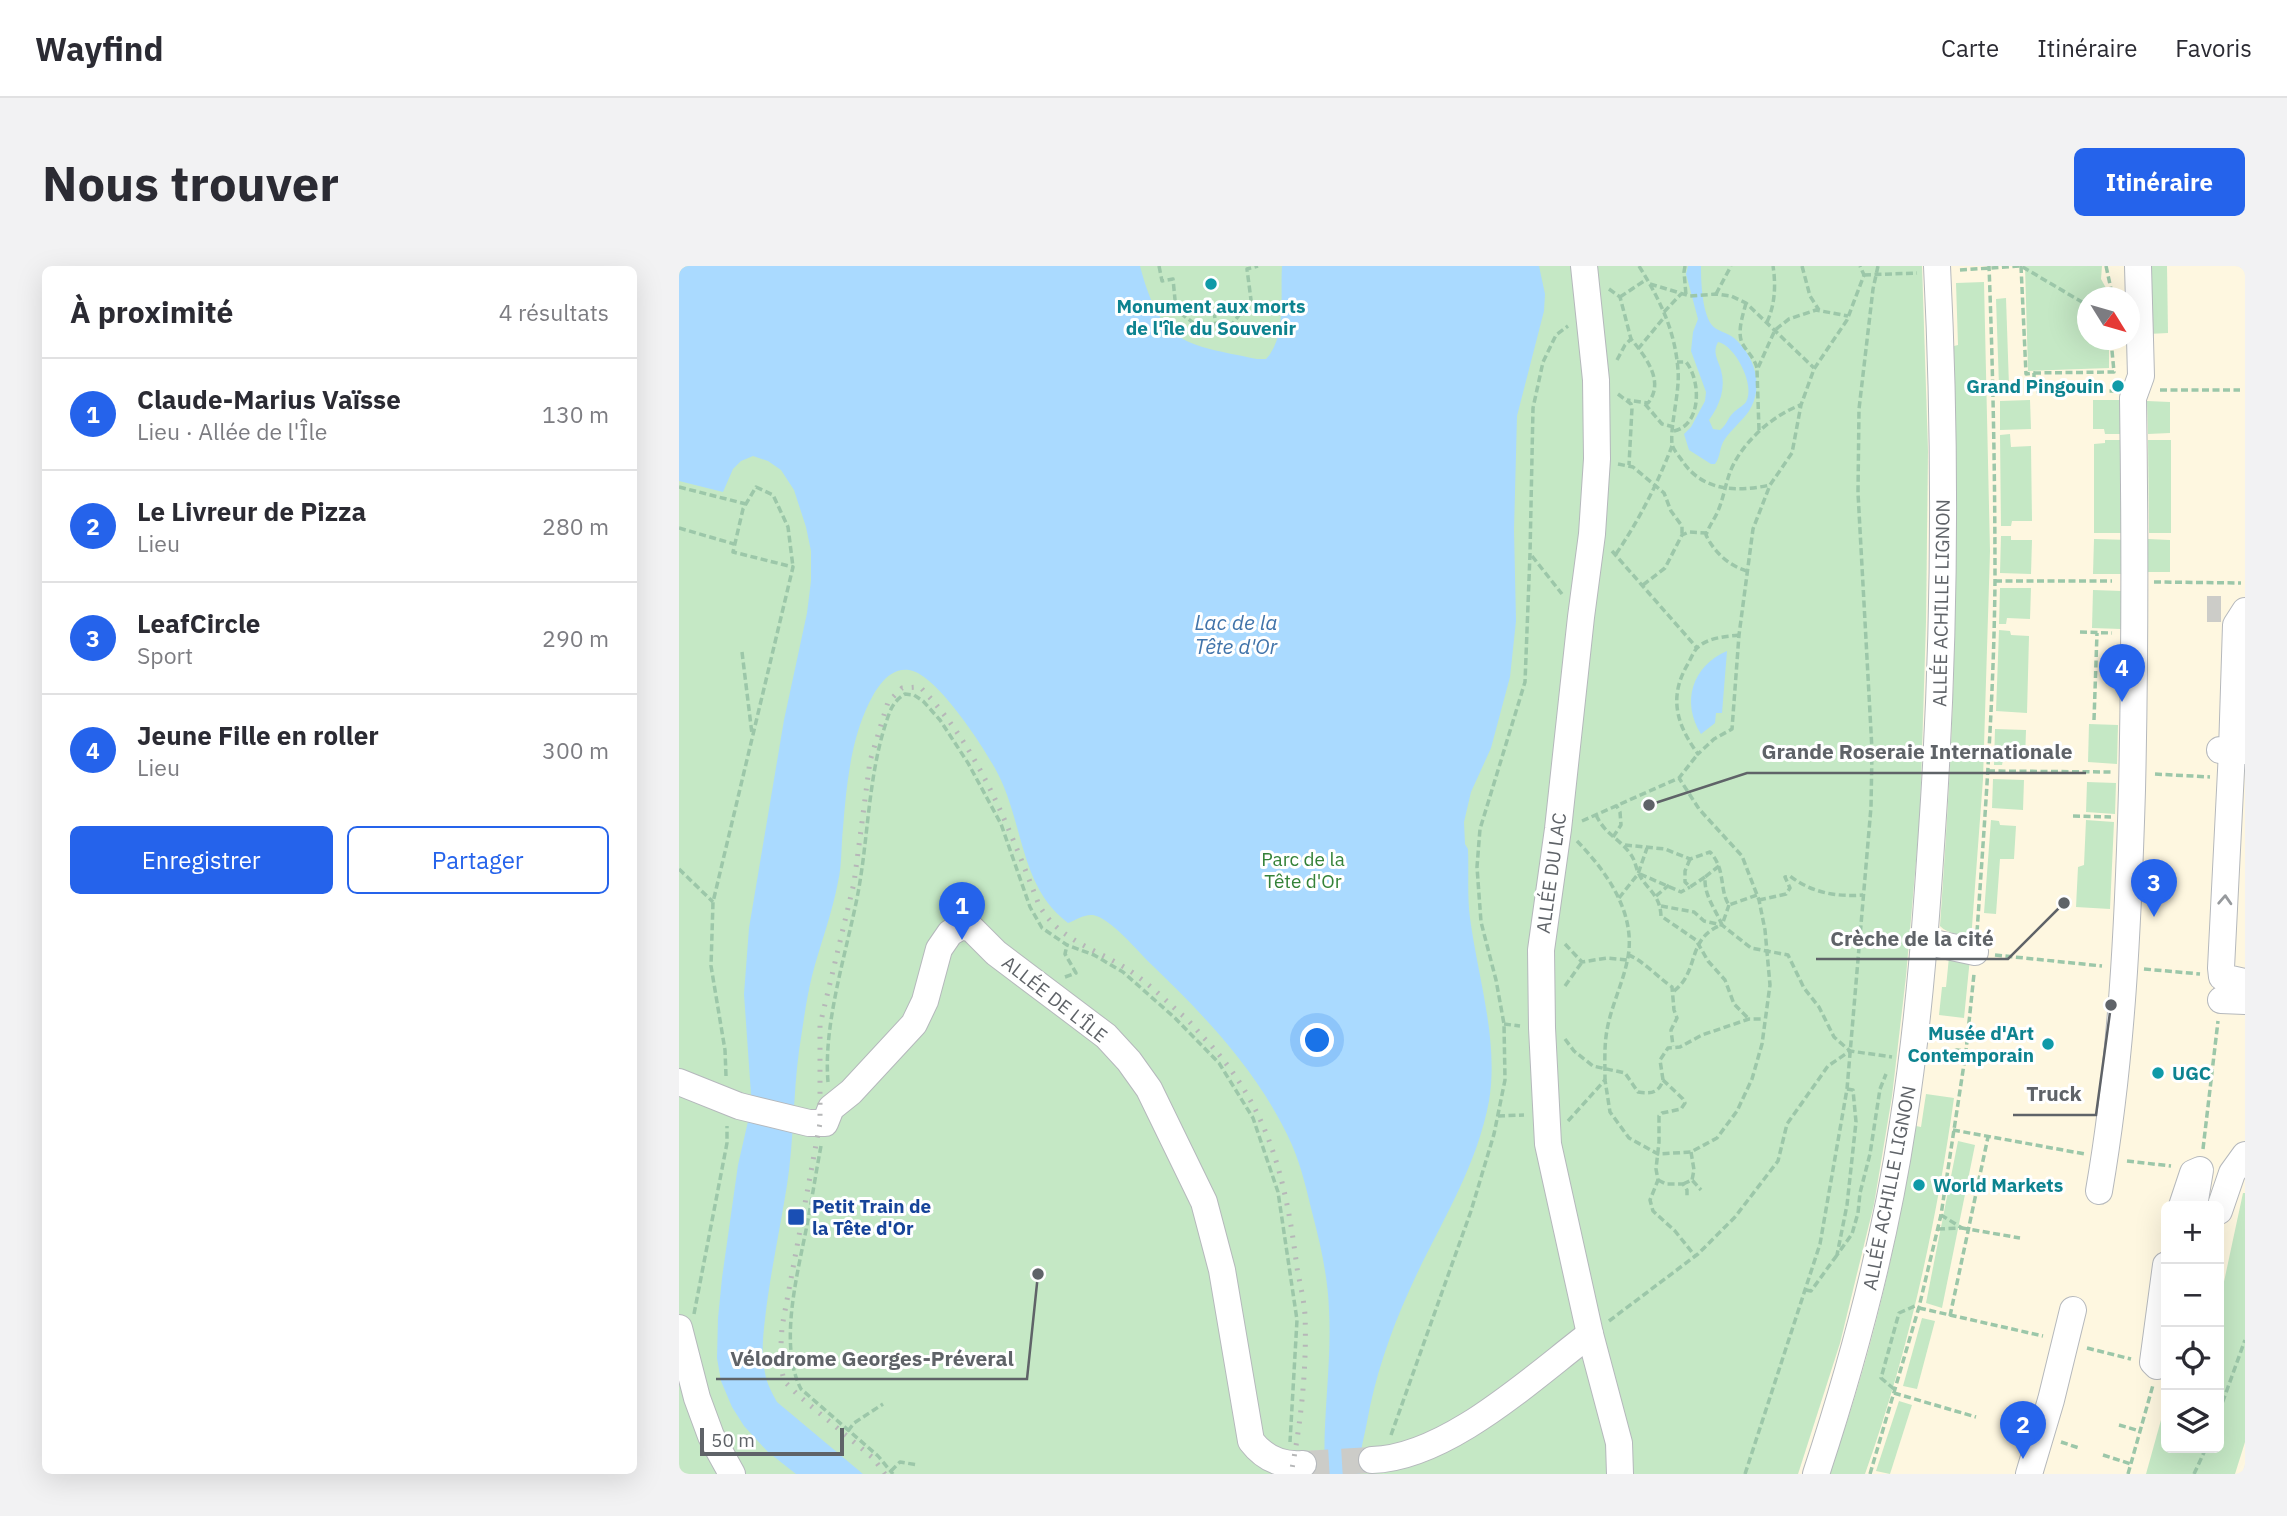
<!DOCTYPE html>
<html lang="fr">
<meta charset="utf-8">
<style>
body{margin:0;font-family:"IBM Plex Sans",sans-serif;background:#f2f2f3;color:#2b2b33}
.controls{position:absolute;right:21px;bottom:21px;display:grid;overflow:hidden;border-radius:10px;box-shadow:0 7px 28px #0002}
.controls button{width:63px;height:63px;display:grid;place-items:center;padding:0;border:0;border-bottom:2px solid #e1e1e2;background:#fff;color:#2b2b33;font:35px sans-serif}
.compass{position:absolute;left:1398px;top:21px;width:63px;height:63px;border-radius:50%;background:#fff;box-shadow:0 7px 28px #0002;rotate:127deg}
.scale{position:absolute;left:21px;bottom:18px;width:144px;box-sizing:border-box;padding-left:7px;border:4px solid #5f6368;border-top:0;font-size:19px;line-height:24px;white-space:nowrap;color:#5f6368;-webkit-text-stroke:5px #fff;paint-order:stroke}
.you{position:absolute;left:639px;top:775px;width:24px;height:24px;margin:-18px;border:5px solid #fff;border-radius:50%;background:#1a73e8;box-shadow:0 0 0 10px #1a73e833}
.badge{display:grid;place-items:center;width:46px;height:46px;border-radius:50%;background:#2563eb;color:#fff;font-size:23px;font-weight:700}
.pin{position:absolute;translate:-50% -58px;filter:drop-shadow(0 2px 4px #0008)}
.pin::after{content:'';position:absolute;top:37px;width:24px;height:21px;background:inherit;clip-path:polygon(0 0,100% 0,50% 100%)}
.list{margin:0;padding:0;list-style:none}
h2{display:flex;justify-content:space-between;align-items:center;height:91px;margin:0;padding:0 28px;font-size:30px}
h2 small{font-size:23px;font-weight:400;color:#7c7c81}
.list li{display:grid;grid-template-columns:46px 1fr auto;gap:21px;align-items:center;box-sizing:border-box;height:112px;padding:0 28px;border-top:2px solid #e1e1e2}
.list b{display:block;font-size:26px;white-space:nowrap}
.list p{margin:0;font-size:23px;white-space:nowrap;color:#7c7c81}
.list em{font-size:23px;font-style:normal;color:#7c7c81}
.actions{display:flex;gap:14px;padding:21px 28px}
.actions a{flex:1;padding:16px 0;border:2px solid #2563eb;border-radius:10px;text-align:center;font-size:24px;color:#2563eb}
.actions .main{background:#2563eb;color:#fff}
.icon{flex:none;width:38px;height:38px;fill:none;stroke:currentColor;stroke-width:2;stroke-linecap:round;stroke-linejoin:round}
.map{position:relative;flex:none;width:1566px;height:1208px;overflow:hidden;border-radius:10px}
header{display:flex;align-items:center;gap:42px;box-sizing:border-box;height:98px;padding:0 35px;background:#fff;border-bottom:2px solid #e1e1e2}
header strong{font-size:33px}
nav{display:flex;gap:38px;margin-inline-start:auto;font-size:24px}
.intro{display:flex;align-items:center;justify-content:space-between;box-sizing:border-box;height:168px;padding:0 42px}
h1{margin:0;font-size:49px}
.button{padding:18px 32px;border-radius:10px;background:#2563eb;color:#fff;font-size:24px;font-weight:700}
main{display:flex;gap:42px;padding:0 42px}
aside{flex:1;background:#fff;border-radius:10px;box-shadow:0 7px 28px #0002}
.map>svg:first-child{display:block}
.commercial{fill:#fef7e0;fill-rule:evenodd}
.green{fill:#c5e8c5}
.water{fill:#aadaff;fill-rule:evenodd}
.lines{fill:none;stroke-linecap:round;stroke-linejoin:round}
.minor-tunnel{stroke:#ccccc8;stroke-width:26;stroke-dasharray:26 13;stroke-linecap:butt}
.minor-casing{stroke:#b5b8bc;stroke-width:28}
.path{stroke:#9cc7a9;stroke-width:3.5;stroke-dasharray:7 3.5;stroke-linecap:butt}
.minor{stroke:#fff;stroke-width:26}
.rail{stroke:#b6b7b8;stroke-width:5;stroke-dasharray:2 9;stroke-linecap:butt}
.oneway{stroke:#979a9d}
.culture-dot{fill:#0f9aa8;stroke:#fff;stroke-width:2.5}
.transit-dot{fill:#1a4fb4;stroke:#fff;stroke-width:2.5}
.labels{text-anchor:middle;stroke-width:6;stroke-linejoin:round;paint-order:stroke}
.culture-label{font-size:19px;font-weight:bold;fill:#0d838f;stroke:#fff;text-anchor:end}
.street-label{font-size:19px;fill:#5f6368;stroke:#fff}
.park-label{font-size:19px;fill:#348238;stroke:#fff}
.transit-label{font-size:19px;font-weight:bold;fill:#164399;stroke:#fff;text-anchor:start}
.water-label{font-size:21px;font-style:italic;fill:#4174aa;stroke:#fff}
.leader{fill:none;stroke:#5f6368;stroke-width:2.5}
.callout-dot{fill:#5f6368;stroke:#fff;stroke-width:2.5}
.callout-label{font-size:21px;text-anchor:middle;font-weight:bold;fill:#5f6368;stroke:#fff;stroke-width:6;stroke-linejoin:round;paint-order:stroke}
</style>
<header>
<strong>Wayfind</strong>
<nav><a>Carte</a><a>Itinéraire</a><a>Favoris</a></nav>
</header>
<div class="intro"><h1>Nous trouver</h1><a class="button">Itinéraire</a></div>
<main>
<aside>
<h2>À proximité<small>4 résultats</small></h2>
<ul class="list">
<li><span class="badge">1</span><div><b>Claude-Marius Vaïsse</b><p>Lieu · Allée de l'Île</p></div><em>130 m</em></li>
<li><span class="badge">2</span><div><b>Le Livreur de Pizza</b><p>Lieu</p></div><em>280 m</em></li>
<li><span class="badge">3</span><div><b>LeafCircle</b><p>Sport</p></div><em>290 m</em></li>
<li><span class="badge">4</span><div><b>Jeune Fille en roller</b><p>Lieu</p></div><em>300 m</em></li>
</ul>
<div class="actions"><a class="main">Enregistrer</a><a>Partager</a></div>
</aside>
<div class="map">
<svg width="1566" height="1208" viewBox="0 0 1566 1208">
<rect width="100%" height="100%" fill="#f1efe8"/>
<path class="commercial" d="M1243 0H1566V1198L1563 1208H1119L1161 1077 1195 938 1213 830 1227 710 1241 549 1247 355 1249 185ZM1408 32H1450V74H1408ZM1487 940H1540V1182H1487Z"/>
<g class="green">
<polygon points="0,0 1243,0 1249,185 1247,355 1241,549 1227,710 1213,830 1195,938 1161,1077 1119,1208 0,1208"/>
<polygon points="1346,0 1423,0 1422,13 1432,31 1408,32 1408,74 1430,74 1430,102 1349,105"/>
<polygon points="1467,0 1488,0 1489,67 1469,68"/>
<path d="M1305 16 1311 285 1304 513 1292 674C1282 667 1270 669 1261 660 1267 572 1273 483 1275 394 1278 289 1276 185 1275 80L1279 79 1277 17Z"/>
<polygon points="1327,32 1330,120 1320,120 1317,33"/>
<polygon points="1351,134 1352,163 1321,164 1321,135"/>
<polygon points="1414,134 1451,134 1451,168 1426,168 1425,163 1414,163"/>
<polygon points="1468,135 1491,136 1491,167 1469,168"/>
<polygon points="1331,168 1332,181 1352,180 1353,255 1333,255 1332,260 1322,260 1321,169"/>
<polygon points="1426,174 1451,174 1452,267 1415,267 1415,178 1426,177"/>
<polygon points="1469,174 1492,174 1492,267 1470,267"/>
<polygon points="1322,270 1332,270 1332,274 1353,274 1352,308 1321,307"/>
<polygon points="1415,273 1451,274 1451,308 1414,308"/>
<polygon points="1469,273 1491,274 1491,306 1469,306"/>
<polygon points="1321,322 1352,322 1351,353 1328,352 1327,358 1320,358"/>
<polygon points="1414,324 1443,325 1442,363 1413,362"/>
<polygon points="1320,364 1331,365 1332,369 1350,370 1348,447 1317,445"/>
<polygon points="1410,458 1439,459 1438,498 1409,496"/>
<polygon points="1316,463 1347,464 1346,495 1324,494 1323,499 1315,499"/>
<polygon points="1314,513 1345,514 1344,544 1313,542"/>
<polygon points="1408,516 1437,517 1436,548 1407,546"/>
<polygon points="1312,554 1320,555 1321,559 1337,560 1335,593 1321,593 1317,648 1305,647"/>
<polygon points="1407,554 1435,556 1431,643 1397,641 1399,601 1405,599"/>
<polygon points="1270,691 1291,692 1285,752 1260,749 1263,721 1267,721"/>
<path d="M1247 828 1275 832C1257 960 1229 1087 1186 1208H1150C1191 1096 1218 978 1237 860L1242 861Z"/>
<polygon points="1279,875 1296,879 1263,1042 1247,1037"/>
<polygon points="1564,927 1566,927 1566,1176 1556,1208 1467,1208 1487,1136 1487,1182 1540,1182 1540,1039"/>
<polygon points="1243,1052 1256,1055 1238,1123 1224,1120"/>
<polygon points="1220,1135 1233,1139 1211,1208 1197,1205"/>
</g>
<g class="water">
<path d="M0 0H461C482 79 505 78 578 93H587C608 71 601 28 603 0H860L866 28 865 45 838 150 835 264 837 355 831 411 812 482 792 526 785 556 786 578 789 583C790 606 788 630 791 652 799 712 820 775 810 835 797 905 758 962 730 1025 711 1067 696 1111 688 1156 685 1172 679 1192 681 1208H646C643 1153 653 1099 650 1044 649 1013 642 980 634 950 628 926 623 902 613 879 582 809 528 752 474 700 460 687 432 652 414 649 405 648 397 654 389 657 341 621 345 559 319 508 307 484 257 407 230 404 207 401 194 428 186 446 171 481 167 524 164 562 162 580 163 599 159 616 153 648 141 679 133 710 127 734 124 760 120 785 114 829 115 875 108 919 101 964 91 1008 86 1053 84 1070 82 1089 86 1107 88 1118 93 1127 98 1136L184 1208H117L89 1186 65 1160 53 1141 42 1115 38 1092 39 1052 43 1012 59 899 70 851 72 828 65 728 70 662 105 454 128 347 132 315V285L127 261 115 224 102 204 89 195 74 190 62 195 54 203 44 226 0 215Z"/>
<path d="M1009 0H1022C1022 16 1023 44 1032 58 1038 66 1048 66 1055 72 1075 89 1086 120 1070 145 1063 155 1053 163 1046 173 1040 181 1042 190 1036 198H1032L1010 184 1005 168 1012 161 1026 135 1027 126 1012 85 1014 66 1019 53 1007 8ZM1039 76C1056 79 1077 120 1067 136 1064 140 1058 143 1054 147 1048 153 1048 159 1041 164L1034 163 1030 154C1041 139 1047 122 1042 104 1039 94 1033 86 1039 76Z"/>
<path d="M1048 385 1043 447H1037L1036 457 1022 468C1002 436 1013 400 1048 385Z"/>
</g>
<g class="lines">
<g class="minor-tunnel">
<polyline points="1528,343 1542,343"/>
<polyline points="624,1198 693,1194"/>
</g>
<g class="minor-casing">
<g id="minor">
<polyline points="905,0 917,114 918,193 913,268 902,351 879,563 862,684 863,762 869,878 911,1068 940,1177 941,1208"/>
<polyline points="1541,484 1553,485 1557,359 1566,345"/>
<polyline points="1566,485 1553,485 1542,702 1543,711 1566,716"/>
<polyline points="1245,675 1296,686"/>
<polyline points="1542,734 1566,735"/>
<path d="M0 816 60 840 130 857H146L152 842 172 826 235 758 246 735 260 683 271 667 283 660 293 663 317 687 427 770 450 795 470 823 525 936 543 1004 572 1175C585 1192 602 1200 624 1198"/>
<path d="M1420 925C1443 792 1449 659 1453 524 1456 393 1456 263 1454 132L1462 110 1459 0"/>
<polyline points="1503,940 1514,907 1521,904 1515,940"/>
<polyline points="1540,945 1553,907 1566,889"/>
<polyline points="0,1062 18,1132 32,1170 53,1208"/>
<polyline points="1478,1100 1474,1096 1487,999"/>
<path d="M693 1194C768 1192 853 1112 911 1068"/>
<path d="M1137 1208C1175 1093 1206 977 1224 857 1241 750 1248 642 1255 534 1266 356 1267 178 1258 0"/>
<polyline points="1350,1208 1372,1134 1394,1044"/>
</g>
</g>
<g class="path">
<polyline points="480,0 483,15 494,13 497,44 520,61 553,58 572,34 568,3 579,0"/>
<path d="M960 0C981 34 996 64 999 104 1001 126 991 159 993 178 994 184 1001 191 1004 196 1025 226 1059 226 1091 219"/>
<polyline points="1006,0 1005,6 1007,29"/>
<polyline points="1123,0 1131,30 1140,44"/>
<polyline points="1342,0 1347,108 1355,107 1355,126"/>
<polyline points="1427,0 1434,32"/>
<polyline points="1281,4 1342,0 1408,39"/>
<polyline points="1185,9 1238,7"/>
<polyline points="971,18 1011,30 1037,28 1052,30 1067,37 1135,102"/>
<polyline points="930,23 941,31 952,73"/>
<polyline points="1037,28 1052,0"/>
<polyline points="941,31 968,13"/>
<path d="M1067 37C1064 49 1058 65 1063 77 1068 86 1075 91 1078 102"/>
<polyline points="535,45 537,60"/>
<polyline points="985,46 1002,28"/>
<path d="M1088 56C1096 39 1097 19 1094 0"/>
<polyline points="959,83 987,49"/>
<path d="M938 94 946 79 952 73C967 91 986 116 969 137L948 134"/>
<polyline points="1355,107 1435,106 1432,74"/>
<polyline points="1481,124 1561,124"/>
<polyline points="1315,126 1435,125"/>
<polyline points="939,128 952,138 953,142 950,199"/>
<polyline points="966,138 983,158 995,161"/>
<polyline points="1080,164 1078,104 1096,64 1110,53 1137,44 1169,50"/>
<path d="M995 165C1023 159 1022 114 1007 96H998"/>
<polyline points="939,198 954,201 985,227 992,245 1003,260 1003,269"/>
<polyline points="0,221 67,238"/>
<polyline points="0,262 55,278"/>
<polyline points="933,285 1018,382"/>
<path d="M937 288C960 254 978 219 993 180"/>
<polyline points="853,290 883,328"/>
<path d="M1068 305C1050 300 1035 286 1027 269 1030 260 1035 254 1039 245 1044 233 1046 221 1050 209 1060 179 1093 149 1122 139"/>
<polyline points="1316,315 1433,315"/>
<polyline points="1475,316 1562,317"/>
<polyline points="964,319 986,302 1003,269 1010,266 1028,267"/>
<polyline points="1401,366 1433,367"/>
<path d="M1060 369C1046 371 1029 371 1018 382 1015 385 1012 392 1010 396 989 430 997 458 1019 488L1035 473 1053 463 1060 369 1074 263 1091 219 1113 187 1122 139 1135 103 1168 54 1185 9 1181 0"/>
<polyline points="63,386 73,468"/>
<polyline points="1415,454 1418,367"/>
<polyline points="1309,505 1433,506"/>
<polyline points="1476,508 1531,511"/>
<path d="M917 549C926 568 938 571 950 586 956 593 956 599 959 606 967 624 981 627 982 650L1017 674 1029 695 1046 714 1055 738 1070 753"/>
<polyline points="1394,550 1432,551"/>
<polyline points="903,555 1000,512 1018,489"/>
<polyline points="934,571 942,559 941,546 937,539"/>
<path d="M898 575C929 607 959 650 948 696 943 719 932 741 928 764 925 780 926 798 926 814"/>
<path d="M946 579 986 583 1011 593 1031 586C1047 603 1040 624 1050 639L1078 629"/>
<polyline points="1011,593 1006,605 1006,616 1011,621 1026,611"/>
<path d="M1040 600 1026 611C1025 630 1036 642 1043 659L1050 639"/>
<polyline points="0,603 34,636"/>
<polyline points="961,608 1002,626 1011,621"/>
<polyline points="977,630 990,619"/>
<polyline points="940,632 959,608 968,582"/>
<path d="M1080 634 1107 628 1111 622 1106 611 1111 610C1133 627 1158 631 1184 629"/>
<polyline points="982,640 1015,646 1025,655 1043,659 1072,682 1109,689 1125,722 1140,741 1155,771 1171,785"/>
<path d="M1298 666C1306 549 1315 432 1316 314 1316 210 1314 105 1310 0"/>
<polyline points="886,678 903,696 928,692 949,694"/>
<path d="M949 689C961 692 981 713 993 721L995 744 998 752 992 764 994 780"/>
<polyline points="1316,689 1423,700"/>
<polyline points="1465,703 1521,708"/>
<polyline points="386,711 397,707 386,688 388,679"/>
<polyline points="886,720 903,696"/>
<path d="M995 725C1021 705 1007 673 1042 659"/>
<polyline points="825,758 841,760"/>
<path d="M886 773 895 785 914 800 946 807 959 826C972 828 980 827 984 814L1004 833 1006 837 1002 843 983 847 980 850V876L977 903 979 914 971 934 974 945 996 965 1016 990"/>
<polyline points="1255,791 1278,784 1287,785"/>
<polyline points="47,810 46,784 32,700 34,636 114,301 54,286 64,243 77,221 94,229 109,261 114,301"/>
<polyline points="984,814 981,794 989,782 1001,781 1023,769 1070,753 1085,753"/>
<path d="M149 816C144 757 168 685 179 627 190 568 189 505 210 448 213 439 218 433 226 428L235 429 244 435 261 454 289 497 322 558 351 641 363 662 388 679 415 689 444 706 496 752 540 797 574 852 599 926 618 1054 611 1176"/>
<polyline points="1168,823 1174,824 1177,856 1168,939 1158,989 1173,968 1179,947 1181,927 1191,888 1201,823 1207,808"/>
<polyline points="819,850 845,849"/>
<polyline points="889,855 926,814 931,846 950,872 979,888 1012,886 1038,872 1058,845 1073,813 1083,778 1091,719 1086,664 1080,634 1063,590 1020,543 1000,512"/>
<polyline points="1274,864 1406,888"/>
<path d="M142 880C137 906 133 933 128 959 119 1006 99 1079 122 1123L199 1190 214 1208"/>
<polyline points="1524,883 1539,755"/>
<polyline points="1012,886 1015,904 1013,914"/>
<polyline points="1448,895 1492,900"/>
<polyline points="979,914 987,918 1004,918 1008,924 1008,932"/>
<polyline points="1004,918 1013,914 1022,924"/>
<polyline points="1283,962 1341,972"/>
<polyline points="1259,963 1283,962 1262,949"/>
<polyline points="1127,1024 1132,1025 1158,989"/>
<polyline points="1240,1042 1364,1070"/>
<polyline points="15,1048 48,877 48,860"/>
<polyline points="1271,1050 1309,871"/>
<polyline points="930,1055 1019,988 1056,951 1099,895 1108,858 1149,800 1171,785 1213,791"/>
<polyline points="1408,1082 1452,1093"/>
<polyline points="1215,1123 1202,1112 1220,1047 1236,1040 1240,1041"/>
<polyline points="1215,1127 1297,1151"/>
<polyline points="1540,1146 1566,1074"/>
<polyline points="1323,1159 1341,1164"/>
<polyline points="1440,1159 1461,1165"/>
<polyline points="169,1165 175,1157 204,1138"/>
<polyline points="712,1169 792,945 815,868 826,814 825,758 817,714 802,656 798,601 801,563 846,416 851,288 854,142 864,96 877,69 889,60"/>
<polyline points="1382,1176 1400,1182"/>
<polyline points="1424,1189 1452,1198"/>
<polyline points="212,1205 221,1196 239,1199"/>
<polyline points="1066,1208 1141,978 1168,823 1192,541 1193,484 1179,227 1180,143 1194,23 1199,0"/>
<polyline points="1191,1208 1240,1041 1262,949 1287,785 1295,708"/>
<polyline points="1449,1208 1474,1119"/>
<polyline points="1515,1208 1527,1182"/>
</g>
<use href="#minor" class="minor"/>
<path class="rail" d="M206 1208 194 1192 120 1130 105 1115 101 1096 103 1061 141 857V759L175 617 191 495 209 436 223 422 241 421C300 481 330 562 360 639 379 673 414 682 445 701 465 713 484 732 502 748 512 756 519 766 528 775 590 842 607 913 618 1002 621 1018 625 1034 626 1049 628 1102 622 1156 612 1208"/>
</g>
<defs><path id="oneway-chevron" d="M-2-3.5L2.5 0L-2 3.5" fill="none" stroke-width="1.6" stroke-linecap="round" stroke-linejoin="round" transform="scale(1.75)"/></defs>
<use class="oneway" href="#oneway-chevron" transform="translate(1546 634) rotate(-87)"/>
<g class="culture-dot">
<circle cx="532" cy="18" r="7"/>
<circle cx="1439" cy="120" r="7"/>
<circle cx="1369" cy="778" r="7"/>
<circle cx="1479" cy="807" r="7"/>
<circle cx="1240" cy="919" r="7"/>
</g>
<rect class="transit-dot" x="108" y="942" width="18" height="18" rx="3.5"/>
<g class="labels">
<g class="culture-label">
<text x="532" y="47" text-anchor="middle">Monument aux morts<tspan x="532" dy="22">de l'île du Souvenir</tspan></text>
<text x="1425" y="127">Grand Pingouin</text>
<text x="1355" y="774">Musée d'Art<tspan x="1355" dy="22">Contemporain</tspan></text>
<text x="1493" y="814" text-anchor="start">UGC</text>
<text x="1254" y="926" text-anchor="start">World Markets</text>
</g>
<g class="street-label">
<text transform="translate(1262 337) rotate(-89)" y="7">ALLÉE ACHILLE LIGNON</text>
<text transform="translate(872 607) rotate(-82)" y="7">ALLÉE DU LAC</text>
<text transform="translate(376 733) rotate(38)" y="7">ALLÉE DE L'ÎLE</text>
<text transform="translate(1210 922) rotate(-79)" y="7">ALLÉE ACHILLE LIGNON</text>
</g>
<g class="park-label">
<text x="624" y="600">Parc de la<tspan x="624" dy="22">Tête d'Or</tspan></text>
</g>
<g class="transit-label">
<text x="133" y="947">Petit Train de<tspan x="133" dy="22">la Tête d'Or</tspan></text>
</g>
<g class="water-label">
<text x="557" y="364">Lac de la<tspan x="557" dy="24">Tête d'Or</tspan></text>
</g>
</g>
<path class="leader" d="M970 539L1068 507H1407M1385 637L1329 693H1137M1432 739L1417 849H1334M359 1008L348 1113H37"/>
<g class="callout-dot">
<circle cx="970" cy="539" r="7"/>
<circle cx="1385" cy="637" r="7"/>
<circle cx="1432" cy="739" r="7"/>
<circle cx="359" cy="1008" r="7"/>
</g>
<g class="callout-label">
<text x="1238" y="493">Grande Roseraie Internationale</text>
<text x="1233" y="680">Crèche de la cité</text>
<text x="1375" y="835">Truck</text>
<text x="193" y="1100">Vélodrome Georges-Préveral</text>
</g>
</svg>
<div class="controls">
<button>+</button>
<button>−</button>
<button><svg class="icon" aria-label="locate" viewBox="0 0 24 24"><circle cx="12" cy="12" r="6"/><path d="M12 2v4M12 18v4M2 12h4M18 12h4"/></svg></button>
<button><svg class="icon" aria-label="layers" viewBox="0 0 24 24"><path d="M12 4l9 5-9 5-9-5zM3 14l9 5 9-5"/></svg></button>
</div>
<svg class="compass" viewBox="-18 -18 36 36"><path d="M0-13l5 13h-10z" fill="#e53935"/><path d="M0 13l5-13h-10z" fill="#7c7c81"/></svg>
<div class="scale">50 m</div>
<div class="you"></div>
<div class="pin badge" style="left:283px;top:674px">1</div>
<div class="pin badge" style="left:1344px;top:1193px">2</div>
<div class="pin badge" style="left:1475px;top:651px">3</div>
<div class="pin badge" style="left:1443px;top:436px">4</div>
</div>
</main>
